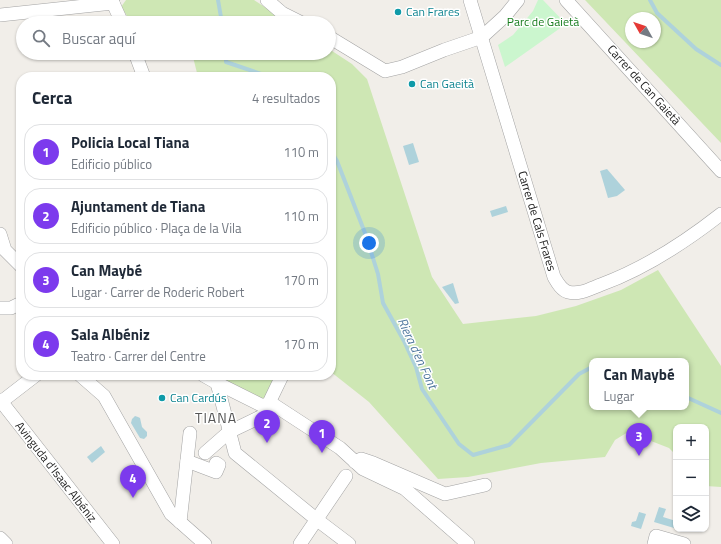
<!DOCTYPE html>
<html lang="es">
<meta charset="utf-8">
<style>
body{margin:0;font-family:"Titillium Web",sans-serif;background:#f6f6f7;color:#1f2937}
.controls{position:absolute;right:12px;bottom:12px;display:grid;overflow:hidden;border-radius:8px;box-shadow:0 1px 3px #0004}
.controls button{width:36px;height:36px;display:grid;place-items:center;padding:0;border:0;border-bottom:1px solid #e0e1e3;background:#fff;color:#1f2937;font:20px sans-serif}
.compass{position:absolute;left:625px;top:12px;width:36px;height:36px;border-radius:50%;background:#fff;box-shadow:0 1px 3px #0004;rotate:310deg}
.you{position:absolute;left:369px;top:243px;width:14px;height:14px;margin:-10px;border:3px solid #fff;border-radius:50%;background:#1a73e8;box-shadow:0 0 0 6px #1a73e833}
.badge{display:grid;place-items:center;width:26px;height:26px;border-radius:50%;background:#7c3aed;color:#fff;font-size:13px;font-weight:700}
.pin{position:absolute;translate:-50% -33px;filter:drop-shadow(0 1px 2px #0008)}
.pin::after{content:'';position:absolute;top:21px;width:14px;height:12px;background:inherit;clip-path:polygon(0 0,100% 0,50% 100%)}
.popup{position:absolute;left:589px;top:358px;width:100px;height:52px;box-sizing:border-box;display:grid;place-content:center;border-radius:8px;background:#fff;filter:drop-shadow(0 1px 3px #0005);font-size:13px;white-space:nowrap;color:#747a83}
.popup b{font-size:15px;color:#1f2937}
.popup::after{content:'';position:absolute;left:50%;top:100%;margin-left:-8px;border:8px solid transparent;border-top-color:#fff}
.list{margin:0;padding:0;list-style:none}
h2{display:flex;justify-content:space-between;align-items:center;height:52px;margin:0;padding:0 16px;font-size:17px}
h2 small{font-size:13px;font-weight:400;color:#747a83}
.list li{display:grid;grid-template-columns:26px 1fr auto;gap:12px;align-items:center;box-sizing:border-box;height:56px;margin:0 8px 8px;padding:0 8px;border:1px solid #e0e1e3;border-radius:16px}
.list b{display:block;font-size:15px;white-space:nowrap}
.list p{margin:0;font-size:13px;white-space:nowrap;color:#747a83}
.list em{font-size:13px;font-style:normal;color:#747a83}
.icon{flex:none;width:22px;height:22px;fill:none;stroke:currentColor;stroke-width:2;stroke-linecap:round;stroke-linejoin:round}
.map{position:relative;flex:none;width:721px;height:544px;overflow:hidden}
.search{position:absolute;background:#fff;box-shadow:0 1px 3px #0004;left:16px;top:16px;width:320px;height:44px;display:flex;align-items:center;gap:10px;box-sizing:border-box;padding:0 14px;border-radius:22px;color:#747a83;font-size:15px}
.panel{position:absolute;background:#fff;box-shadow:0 1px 3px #0004;left:16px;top:72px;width:320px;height:308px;border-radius:16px}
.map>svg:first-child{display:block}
.grass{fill:#cee7b4;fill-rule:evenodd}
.park{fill:#cbf6ce}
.water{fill:#aed2db}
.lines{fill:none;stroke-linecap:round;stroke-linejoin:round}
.stream{stroke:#aed2db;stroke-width:4}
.minor-casing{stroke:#a3a3a3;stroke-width:14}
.minor{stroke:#fff;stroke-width:13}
.culture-dot{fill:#0f9aa8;stroke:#fff;stroke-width:1.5}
.labels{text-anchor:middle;stroke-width:3;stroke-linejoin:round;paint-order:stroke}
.culture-label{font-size:12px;fill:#0d838f;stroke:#fff;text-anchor:start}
.park-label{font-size:12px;fill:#157b1b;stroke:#fff}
.street-label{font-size:12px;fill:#222;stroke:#fff}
.water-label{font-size:13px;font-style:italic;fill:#4d769c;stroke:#fff}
.quarter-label{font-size:14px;letter-spacing:1px;fill:#555;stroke:#fff}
</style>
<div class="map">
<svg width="721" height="544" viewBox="0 0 721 544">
<rect width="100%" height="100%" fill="#f1eee9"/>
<g class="grass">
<polygon points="126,0 254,0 289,23 132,23 121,7"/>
<path d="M585 0H721V143L586 1ZM631 18H655V42H631Z"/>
<path d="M329 49 352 64 367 79 432 277 463 324 536 316 576 306 621 290 658 270 721 366V487L706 486V427H676V455L669 448 628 432 615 440 605 457 541 463 468 477 438 479 369 402 331 372V77H198L192 53H329ZM592 361H686V407H592Z"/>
<polygon points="211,375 276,375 265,400"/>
</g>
<polygon class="park" points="538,0 543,0 566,24 505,67 498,45 513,35 533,11"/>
<g class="water">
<polygon points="413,143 419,162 409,165 403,146"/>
<polygon points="607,169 625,190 617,196 608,198 600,171"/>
<polygon points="506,206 508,212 492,217 490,211"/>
<polygon points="453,283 459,303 455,304 442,287"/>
<polygon points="135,416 138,417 140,418 142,427 147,432 147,436 144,439 140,438 131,423 132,419"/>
<polygon points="101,446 105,452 92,463 87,457"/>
<polygon points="659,507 666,509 663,517 676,521 674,528 654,522"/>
<polygon points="639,512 646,514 641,529 631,526 632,522 636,521"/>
</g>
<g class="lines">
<g class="stream">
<polyline points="218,0 222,23"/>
<polyline points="650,0 657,13 696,49 721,65"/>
<polyline points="226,53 226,62 270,77"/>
<polyline points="331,151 337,161 365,233 378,274 383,303 404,341 416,367 422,389 459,444 473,455 509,445 579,374 592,367"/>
<polyline points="686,397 721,413"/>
</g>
<g class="minor-casing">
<g id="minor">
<polyline points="267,0 282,13 302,23"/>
<path d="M470 0 554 277C557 282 561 290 568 292 579 295 590 289 600 285 644 269 684 243 721 214"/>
<polyline points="566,0 721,171"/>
<polyline points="113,3 122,23"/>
<polyline points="0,15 113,3"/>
<polyline points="329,37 385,71 402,67 444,50 482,37 505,16 518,0"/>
<polyline points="135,53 144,77"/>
<polyline points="0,234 5,250 21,266"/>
<polyline points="0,308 11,308 21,303"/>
<polyline points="80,375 104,396 171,514 205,544"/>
<polyline points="203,375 217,383 261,405 274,405 340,448 363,469 405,489 468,544"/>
<polyline points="217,383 235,453 316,519 349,544"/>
<polyline points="0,400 113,544"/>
<polyline points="1,402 36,375"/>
<polyline points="265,411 281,378 279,375"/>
<polyline points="205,453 229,432 262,416"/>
<polyline points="187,461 216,472 219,465 216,463"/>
<polyline points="355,462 361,459 373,463 445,494 485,485"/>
<polyline points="180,522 190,433"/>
<polyline points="0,538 6,544"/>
<polyline points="300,544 346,476"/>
<polyline points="654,544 656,536 684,544"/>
</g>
</g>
<use href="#minor" class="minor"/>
</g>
<g class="culture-dot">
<circle cx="398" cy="12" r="4"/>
<circle cx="412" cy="84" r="4"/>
<circle cx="162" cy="398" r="4"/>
</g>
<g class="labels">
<g class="culture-label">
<text x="406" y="16">Can Frares</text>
<text x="420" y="88">Can Gaeità</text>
<text x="170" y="402">Can Cardús</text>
</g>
<g class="park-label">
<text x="543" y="26">Parc de Gaietà</text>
</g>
<g class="street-label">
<text transform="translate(644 85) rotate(48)" y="4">Carrer de Can Gaietà</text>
<text transform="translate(537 221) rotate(73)" y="4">Carrer de Cals Frares</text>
<text transform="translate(56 472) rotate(52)" y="4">Avinguda d'Isaac Albéniz</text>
</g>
<g class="water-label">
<text transform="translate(418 353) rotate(65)" y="5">Riera d'en Font</text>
</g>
<g class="quarter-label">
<text x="216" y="423">TIANA</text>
</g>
</g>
</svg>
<div class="controls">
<button>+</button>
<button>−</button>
<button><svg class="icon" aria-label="layers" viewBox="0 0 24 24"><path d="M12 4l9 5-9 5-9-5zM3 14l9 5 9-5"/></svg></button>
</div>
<svg class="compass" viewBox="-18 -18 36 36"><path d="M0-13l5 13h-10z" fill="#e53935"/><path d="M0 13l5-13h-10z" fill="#747a83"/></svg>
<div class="you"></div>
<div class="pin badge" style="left:322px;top:453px">1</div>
<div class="pin badge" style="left:267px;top:443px">2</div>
<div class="pin badge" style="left:639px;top:456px">3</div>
<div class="popup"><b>Can Maybé</b>Lugar</div>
<div class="pin badge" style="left:133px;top:498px">4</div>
<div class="search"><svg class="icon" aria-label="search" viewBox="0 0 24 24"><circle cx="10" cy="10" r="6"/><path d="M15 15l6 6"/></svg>Buscar aquí</div>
<section class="panel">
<h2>Cerca<small>4 resultados</small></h2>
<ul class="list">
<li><span class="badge">1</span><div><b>Policia Local Tiana</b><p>Edificio público</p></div><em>110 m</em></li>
<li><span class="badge">2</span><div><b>Ajuntament de Tiana</b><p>Edificio público · Plaça de la Vila</p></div><em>110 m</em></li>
<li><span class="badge">3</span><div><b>Can Maybé</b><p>Lugar · Carrer de Roderic Robert</p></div><em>170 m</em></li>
<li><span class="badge">4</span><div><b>Sala Albéniz</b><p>Teatro · Carrer del Centre</p></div><em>170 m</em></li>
</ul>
</section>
</div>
